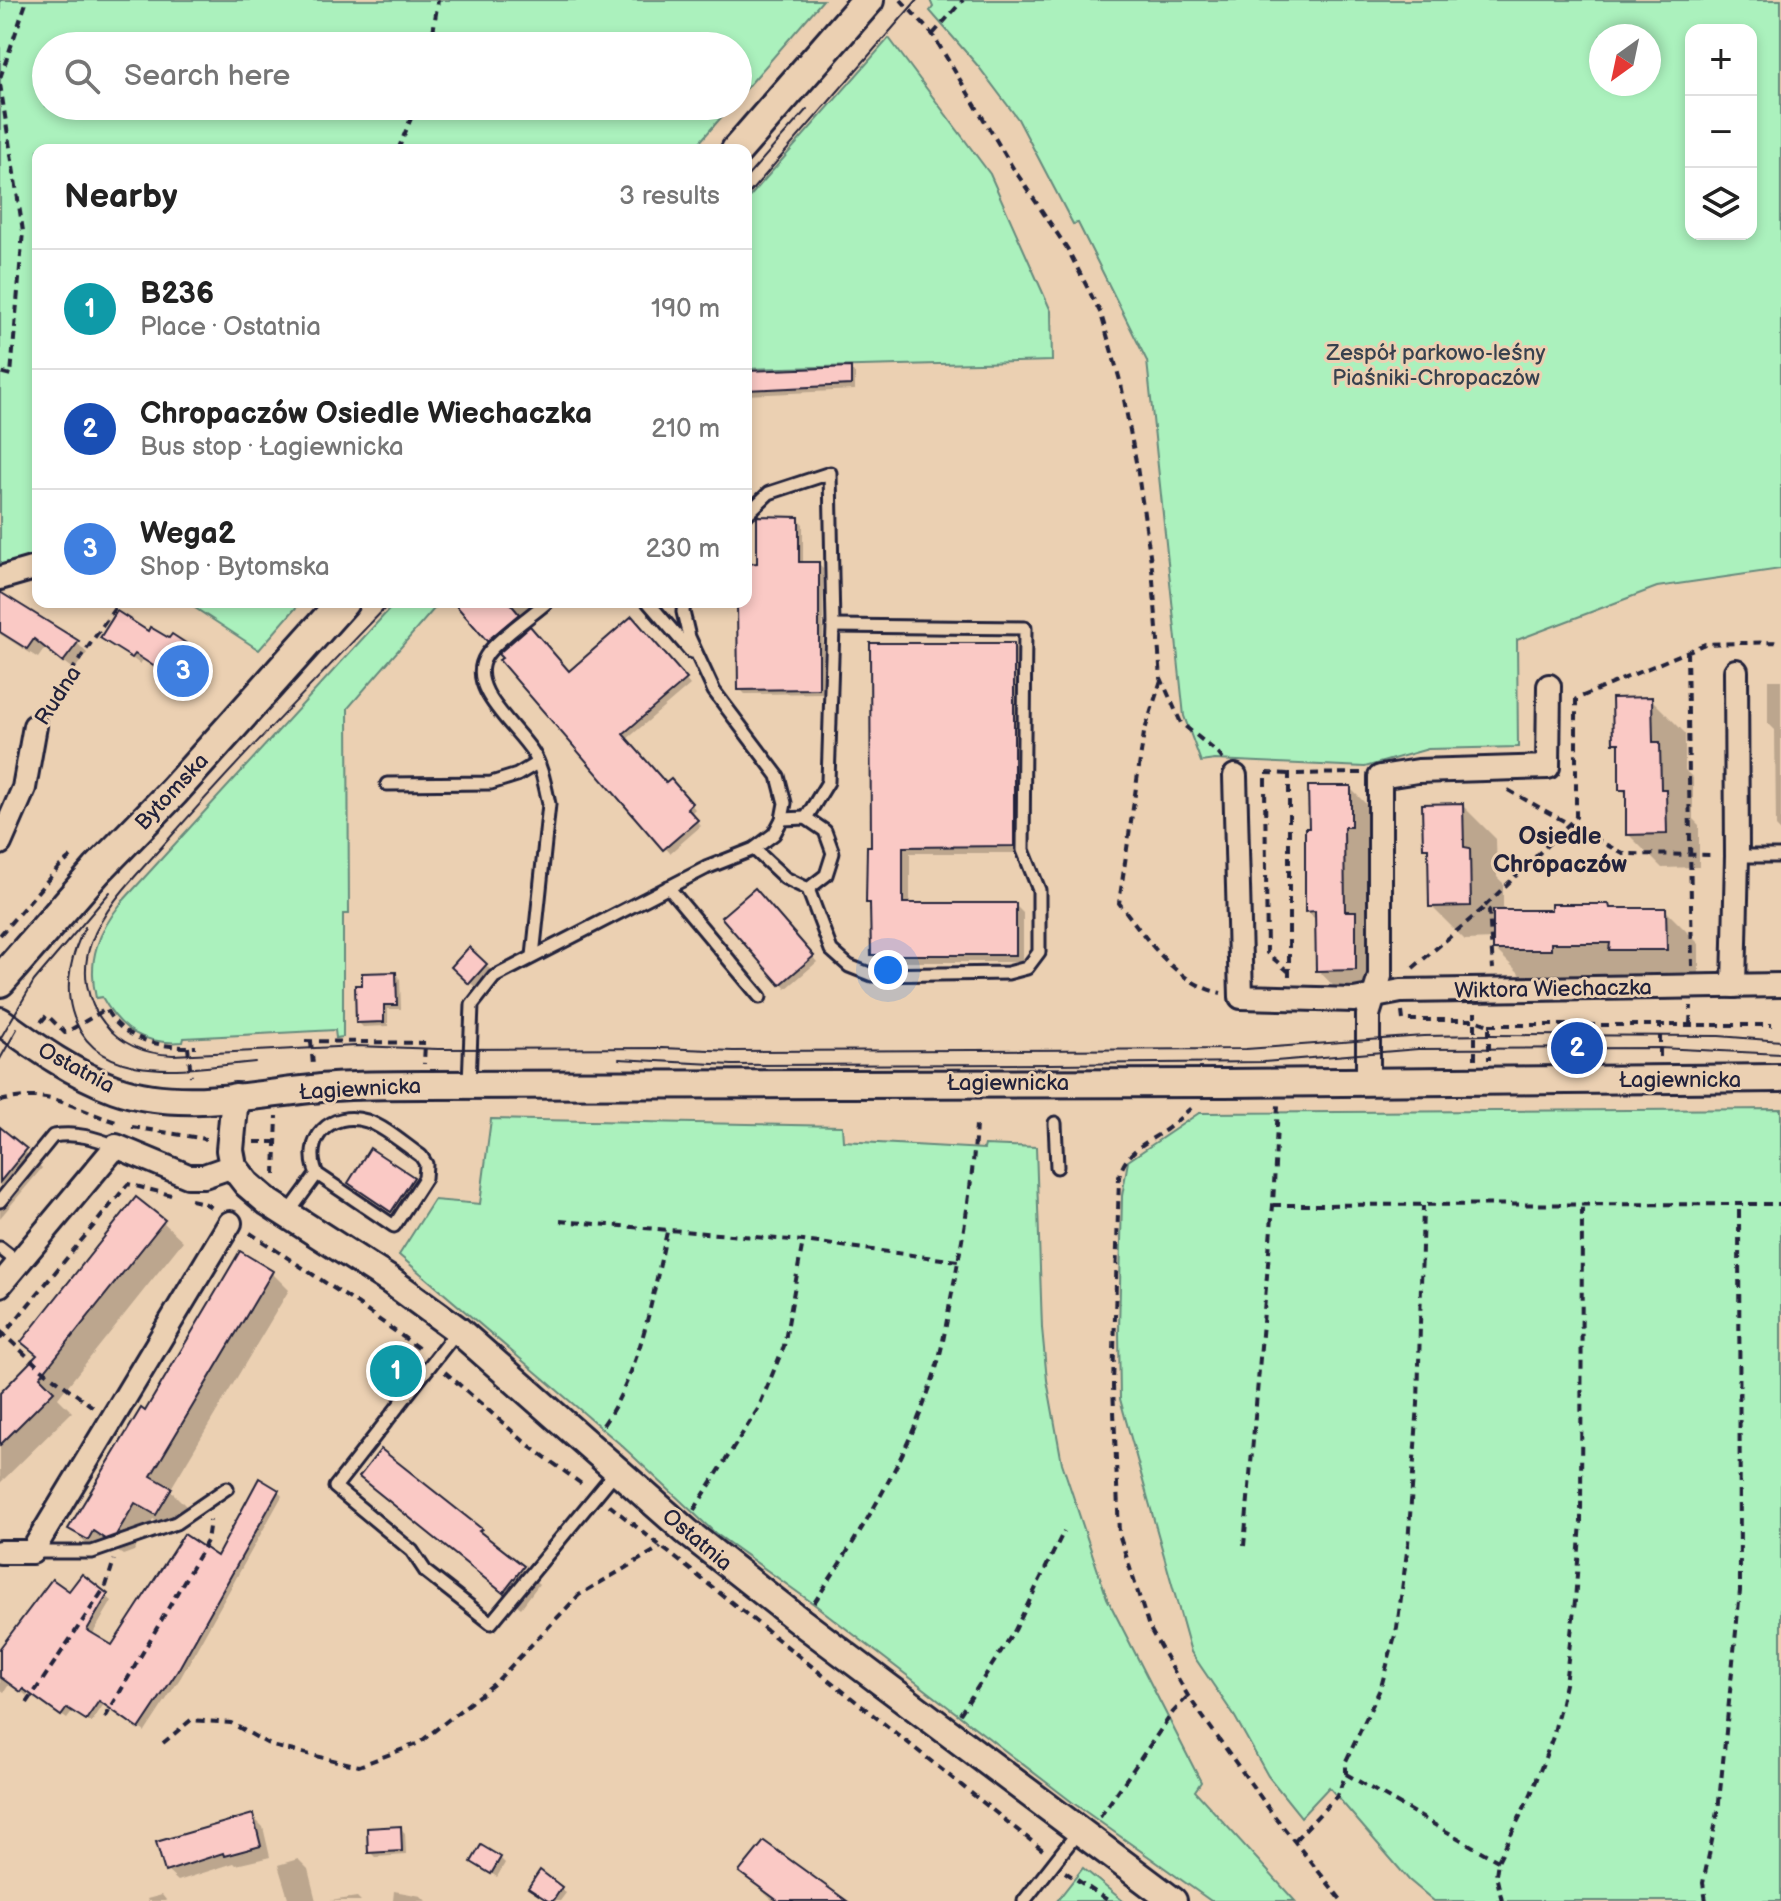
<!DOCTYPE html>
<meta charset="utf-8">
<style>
body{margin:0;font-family:"Balsamiq Sans",sans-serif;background:#f6f6f6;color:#222}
.controls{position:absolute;right:24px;top:24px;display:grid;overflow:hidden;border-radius:16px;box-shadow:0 4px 12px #0003}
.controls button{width:72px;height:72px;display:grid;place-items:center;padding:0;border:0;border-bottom:2px solid #e0e0e0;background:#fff;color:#222;font:40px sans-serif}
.compass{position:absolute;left:1589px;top:24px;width:72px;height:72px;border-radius:50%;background:#fff;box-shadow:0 4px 12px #0003;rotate:213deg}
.you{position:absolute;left:888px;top:970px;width:28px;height:28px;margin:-20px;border:6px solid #fff;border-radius:50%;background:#1a73e8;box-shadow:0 0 0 12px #1a73e833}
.badge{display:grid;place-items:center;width:52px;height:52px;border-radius:50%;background:#1f6fb2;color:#fff;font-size:26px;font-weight:700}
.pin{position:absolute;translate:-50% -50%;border:4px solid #fff;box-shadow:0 2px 8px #0006}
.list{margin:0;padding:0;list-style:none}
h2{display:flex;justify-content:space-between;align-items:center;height:104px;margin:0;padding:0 32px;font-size:34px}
h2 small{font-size:26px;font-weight:400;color:#767676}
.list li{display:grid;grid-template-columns:52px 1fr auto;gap:24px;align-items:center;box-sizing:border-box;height:120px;padding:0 32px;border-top:2px solid #e0e0e0}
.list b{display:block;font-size:30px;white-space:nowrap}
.list p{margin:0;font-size:26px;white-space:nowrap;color:#767676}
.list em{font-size:26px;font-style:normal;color:#767676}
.icon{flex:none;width:44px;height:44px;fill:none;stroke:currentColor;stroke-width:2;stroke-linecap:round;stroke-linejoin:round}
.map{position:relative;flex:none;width:1781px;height:1901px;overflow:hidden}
.search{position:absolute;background:#fff;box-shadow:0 4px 12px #0003;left:32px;top:32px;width:720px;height:88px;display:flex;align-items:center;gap:20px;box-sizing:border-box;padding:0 28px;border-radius:44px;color:#767676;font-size:30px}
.panel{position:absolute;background:#fff;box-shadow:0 4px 12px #0003;left:32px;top:144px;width:720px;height:464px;border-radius:16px}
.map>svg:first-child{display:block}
.green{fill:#abf1bd;stroke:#668a7c;stroke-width:2;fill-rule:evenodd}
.shadow{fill:#0003}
.building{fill:#fac9c5;stroke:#22223b;stroke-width:2}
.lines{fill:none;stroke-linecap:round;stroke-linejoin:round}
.service-casing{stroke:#22223b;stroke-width:17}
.minor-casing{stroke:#22223b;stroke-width:28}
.tertiary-casing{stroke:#22223b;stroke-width:32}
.secondary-casing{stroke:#22223b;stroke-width:36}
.path{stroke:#22223b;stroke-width:4;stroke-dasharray:8 6;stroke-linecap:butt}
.service{stroke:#ebd0b2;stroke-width:11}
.minor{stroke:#ebd0b2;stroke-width:22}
.tertiary{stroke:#ebd0b2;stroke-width:26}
.secondary{stroke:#ebd0b2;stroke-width:30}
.tram{stroke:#22223b;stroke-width:2}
.labels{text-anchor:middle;stroke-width:6;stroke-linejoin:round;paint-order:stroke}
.park-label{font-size:22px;fill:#37414e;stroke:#ebd0b2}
.street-label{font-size:22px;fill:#22223b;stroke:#ebd0b2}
.neighbourhood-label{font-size:24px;font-weight:bold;fill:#22223b;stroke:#ebd0b2}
</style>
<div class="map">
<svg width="1781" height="1901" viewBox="0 0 1781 1901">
<rect width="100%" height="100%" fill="#ebd0b2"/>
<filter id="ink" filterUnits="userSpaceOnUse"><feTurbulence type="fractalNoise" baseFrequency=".0125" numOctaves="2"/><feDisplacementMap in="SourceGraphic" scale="16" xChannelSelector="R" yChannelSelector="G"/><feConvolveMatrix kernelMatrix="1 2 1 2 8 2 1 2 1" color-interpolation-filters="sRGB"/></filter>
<g filter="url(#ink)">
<g class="green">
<polygon points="0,0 823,0 738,98 738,46 46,46 46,106 731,106 693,150 38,150 38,573 0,579"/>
<path d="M930 0H1781V569L1657 587 1517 640 1518 747 1428 749 1365 767 1215 760 1201 762 1184 716 1147 361 1078 223 1073 224 1018 119 978 66 930 11 933 7ZM1691 30H1751V234H1691ZM1601 36H1649V84H1601Z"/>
<polygon points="889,38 990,174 1051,311 1052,361 746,369 746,201"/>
<polygon points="186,602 301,602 259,650"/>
<path d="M396 602H440L348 708 349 914H343V1037L336 1038 335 1030 184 1038 183 1042C144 1045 121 1031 102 997L96 998C87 960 98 932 122 902Z"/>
<polygon points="1781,1109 1781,1901 1434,1901 1409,1880 1329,1787 1301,1817 1268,1776 1235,1717 1191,1652 1120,1399 1119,1331 1122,1196 1128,1161 1199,1113"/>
<polygon points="491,1119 842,1126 843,1141 984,1149 985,1145 1036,1147 1042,1328 1047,1380 1062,1463 1107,1598 1201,1782 1195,1791 1295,1901 1211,1901 1072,1802 814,1604 715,1533 620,1444 399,1255 434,1200 480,1204"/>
<polygon points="1083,1868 1123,1901 1057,1901"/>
</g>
<g class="shadow">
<polygon points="850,369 855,374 855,390 746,395 746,373"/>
<polygon points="798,519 803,524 803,564 818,564 823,569 823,693 745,694 740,689 739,602 746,602 746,566 759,565"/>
<polygon points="0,598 77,643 87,653 74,670 45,648 38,658 0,634"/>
<polygon points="462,602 535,602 519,616 522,619 493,645 458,605"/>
<polygon points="637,624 690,685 626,740 666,786 671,782 695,809 690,814 701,826 670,853 502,660 569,673"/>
<polygon points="148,634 200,654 207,661 190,684 165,668 163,672 143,660 140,664 103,637"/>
<polygon points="1013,645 1020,652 1021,853 910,853 910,905 1015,905 1023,913 1023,962 880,962 873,954 872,906 868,902 873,848"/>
<polygon points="1768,680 1781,680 1781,832 1776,827 1775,730 1768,723"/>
<polygon points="1651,699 1685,733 1685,770 1693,778 1693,819 1699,825 1699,867 1662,868 1628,834 1628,796 1621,789 1621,748 1615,742"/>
<polygon points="1350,788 1380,818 1386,1000 1348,1001 1318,970 1317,921 1307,911 1311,830"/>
<polygon points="1462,805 1496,839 1497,877 1503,883 1503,912 1553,912 1609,906 1613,910 1665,910 1699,944 1699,982 1645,982 1638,975 1584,975 1583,983 1529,983 1495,949 1495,939 1465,940 1431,906 1430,853 1425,847"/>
<polygon points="760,895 817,962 786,989 724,917"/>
<polygon points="469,950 491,970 475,987 454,967"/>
<polygon points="395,974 400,979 401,1009 388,1009 388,1026 363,1027 358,1022"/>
<polygon points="0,1129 42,1168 0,1218"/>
<polygon points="412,1178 417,1183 396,1215 355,1188"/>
<polygon points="163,1222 183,1241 58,1398 72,1412 0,1483 0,1396 39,1357 24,1342"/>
<polygon points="272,1273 289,1290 170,1490 187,1507 173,1531 153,1519 134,1551 123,1555 111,1547 105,1556 88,1546 71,1528 146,1413"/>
<polygon points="381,1452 480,1530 539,1584 521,1608 379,1493 362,1477"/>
<polygon points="278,1491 282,1496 181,1677 145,1732 104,1704 91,1723 73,1711 67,1719 29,1693 27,1696 10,1683 4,1692 0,1689 0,1651 70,1594 82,1577 112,1601 92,1635 113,1648 217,1559"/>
<polygon points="252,1816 263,1827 270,1857 236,1865 234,1863 178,1881 167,1871"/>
<polygon points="400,1828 405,1833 406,1855 375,1857 370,1852"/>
<polygon points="500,1858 505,1863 497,1877 474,1862"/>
<polygon points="298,1859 308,1869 316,1901 289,1901 278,1865"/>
<polygon points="742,1872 843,1901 773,1901"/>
<polygon points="540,1873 566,1893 560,1901 549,1901"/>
<polygon points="394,1891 421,1896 426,1901 393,1901"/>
<polygon points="162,1895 167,1901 148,1901 147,1899"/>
<polygon points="357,1897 361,1901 330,1901"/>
</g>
<g class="building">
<polygon points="851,367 851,385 746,390 746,371"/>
<polygon points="757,516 799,517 799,562 819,562 819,689 738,690 737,602 746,602 746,564 757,563"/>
<polygon points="0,592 79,641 63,662 34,639 27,649 0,632"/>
<polygon points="453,602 509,602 519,614 487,641"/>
<polygon points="117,611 148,631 150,627 169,638 172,634 201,653 182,678 158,663 155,667 135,654 132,658 100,638"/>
<polygon points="632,616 687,679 623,734 666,783 671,779 692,803 687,808 698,820 663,850 499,660 502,658 498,654 530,626 569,671"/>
<polygon points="870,643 1014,643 1014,846 903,847 903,903 1016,903 1016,955 871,955 870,903 866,903 867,846 871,846"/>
<polygon points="1652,697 1653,742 1660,742 1661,789 1666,789 1667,834 1626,835 1626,790 1619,790 1619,743 1613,743 1612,698"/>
<polygon points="1308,786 1351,786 1351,827 1344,827 1345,911 1356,911 1356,970 1316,971 1315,911 1305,912 1305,828 1309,828"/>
<polygon points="1463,803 1464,847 1470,848 1471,906 1429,907 1428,848 1423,848 1422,804"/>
<polygon points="755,888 814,956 780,985 721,917"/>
<polygon points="1551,904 1609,904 1610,908 1666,908 1667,950 1609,950 1610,943 1551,943 1551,950 1493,950 1493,910 1551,910"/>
<polygon points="469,947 487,964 469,984 451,967"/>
<polygon points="396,972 397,1005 384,1005 384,1022 356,1023 355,985 362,985 362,973"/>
<polygon points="0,1127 27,1149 0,1182"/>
<polygon points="370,1148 414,1177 391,1212 348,1183"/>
<polygon points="136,1197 165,1220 40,1377 54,1391 0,1445 0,1393 37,1355 21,1342"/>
<polygon points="240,1251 273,1271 151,1476 172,1488 156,1515 135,1503 116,1535 105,1539 93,1531 88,1540 68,1529 141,1408 145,1411"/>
<polygon points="381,1449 482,1529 479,1531 524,1566 503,1593 359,1477"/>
<polygon points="259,1478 279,1490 177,1672 139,1729 99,1701 86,1720 67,1708 61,1716 23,1689 21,1692 0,1677 0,1648 52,1579 69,1591 82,1574 108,1594 87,1630 112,1645 184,1534 217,1556"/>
<polygon points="253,1814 261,1846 224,1856 223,1853 165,1872 156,1842"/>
<polygon points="401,1826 402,1851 368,1853 367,1828"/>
<polygon points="764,1841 847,1901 778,1901 739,1872"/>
<polygon points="481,1845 501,1857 491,1874 471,1862"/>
<polygon points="540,1870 562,1887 553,1901 548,1901 528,1888"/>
</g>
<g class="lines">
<g class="service-casing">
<g id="service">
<polyline points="746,515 769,493 830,473 833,626 828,782 806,818"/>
<polyline points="648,602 691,652"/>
<polyline points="387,784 491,783 517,775 537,763"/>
<polyline points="782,819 806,818 825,831 833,853 826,875 808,889"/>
<polyline points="754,849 785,878 808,889 831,950 849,966 872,975 1008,973 1027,968 1039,952 1039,890 1023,850 1025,628 833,626"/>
<polyline points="1737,856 1781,856"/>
<polyline points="668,887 760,997"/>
<path d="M533 956 549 804C545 786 542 766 532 751 515 725 466 687 486 656 496 640 531 616 547 602"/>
<polyline points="469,1084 472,1005 494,977 706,868 754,849 774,834 782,819 785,803 778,776 714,691 689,637 683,612 684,602"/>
<polyline points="1055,1123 1057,1167"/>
<path d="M0 1201 53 1136C76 1132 95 1138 116 1146"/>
<path d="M287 1215 317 1174 394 1226 425 1178 426 1164 421 1156C405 1145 385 1127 367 1121 330 1110 302 1139 317 1174"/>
<polyline points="0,1248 19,1263"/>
<polyline points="457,1331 335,1487 412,1551 426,1572 491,1623 617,1470"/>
<polyline points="33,1552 92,1552 176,1523 227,1488"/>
<polyline points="1024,1901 1078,1832"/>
</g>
</g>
<g class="minor-casing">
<g id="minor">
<polyline points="0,578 38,567"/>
<polyline points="1235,776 1241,997 1354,1000 1401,991 1781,985"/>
<polyline points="0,843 24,788 35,726"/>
<polyline points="1734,986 1737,856 1736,671"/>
<polyline points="1368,1081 1368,1015 1380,976 1380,777 1418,771 1548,767 1549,686"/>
<polyline points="0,1285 116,1146 188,1176 204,1176 233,1166"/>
<polyline points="0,1552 32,1552 230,1223"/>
</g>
</g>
<g class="tertiary-casing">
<g id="tertiary">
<path d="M0 1021C36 1047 73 1074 115 1089 183 1113 263 1092 333 1087 363 1085 394 1085 424 1085L1224 1083 1781 1078"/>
<polyline points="235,1097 230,1150 233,1166 247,1184 268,1202 391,1281 458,1330 687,1532 800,1621 1173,1901"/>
</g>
</g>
<g class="secondary-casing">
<g id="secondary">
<polyline points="737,150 868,0"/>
<polyline points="0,981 97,870 173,792 343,602"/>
</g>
</g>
<g class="path">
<polyline points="901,0 933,35 1013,168 1067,248 1101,314 1121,384 1137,467 1152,568 1161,678 1181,723 1218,753 1224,761"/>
<polyline points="933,34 963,0"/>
<polyline points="431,46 438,0"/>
<polyline points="0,78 27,0"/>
<polyline points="0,84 23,231 11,375 0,372"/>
<polyline points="398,150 416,106"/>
<polyline points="1687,651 1692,966"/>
<path d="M1161 680 1144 733 1119 903C1147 938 1174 983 1221 993"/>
<polyline points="47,707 119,602"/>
<polyline points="1508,790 1623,854 1715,855"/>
<polyline points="1485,906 1576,817 1576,699 1705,644 1781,642"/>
<polyline points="0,935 60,866 71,857"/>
<polyline points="1413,968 1485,907 1489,910 1493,969"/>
<polyline points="1289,972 1267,953 1265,787 1265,773 1289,774"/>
<polyline points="1289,976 1289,774 1362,773"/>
<polyline points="1402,1012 1403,1020 1475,1020 1489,1025 1489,1060"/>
<path d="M41 1022 47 1015 65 1033 106 1009C122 1041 164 1048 196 1047"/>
<polyline points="1690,1024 1691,1006"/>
<polyline points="1489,1025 1772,1025"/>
<polyline points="305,1041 425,1043 424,1064"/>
<polyline points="311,1041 313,1066"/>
<polyline points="188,1047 191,1076"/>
<polyline points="1660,1057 1660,1024"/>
<polyline points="1475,1059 1475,1012"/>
<path d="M0 1101C55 1088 70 1109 120 1123"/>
<path d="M1191 1108C1183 1115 1175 1123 1167 1129 1145 1144 1126 1150 1119 1177L1113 1386 1119 1534 1149 1627 1188 1696 1272 1813 1342 1901"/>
<polyline points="132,1127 206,1139"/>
<polyline points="255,1142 276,1142"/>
<polyline points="275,1175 277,1116"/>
<polyline points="191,1200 204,1203 216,1210"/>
<polyline points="1273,1205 1781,1204"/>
<polyline points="560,1221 803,1241 958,1261"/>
<polyline points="250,1233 356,1303 421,1350"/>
<polyline points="0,1331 39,1367 93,1407"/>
<polyline points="0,1339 128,1184 171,1195"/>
<polyline points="445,1372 527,1444 583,1485"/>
<path d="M603 1425C642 1369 652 1297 667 1232"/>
<polyline points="609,1505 1044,1851"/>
<polyline points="694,1510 758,1409 784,1346 803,1241"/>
<polyline points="1244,1546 1273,1205 1278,1105"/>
<path d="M814 1603C863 1529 912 1451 937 1365 944 1342 947 1317 952 1293 963 1238 973 1181 976 1124"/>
<polyline points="27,1703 106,1586 114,1560"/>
<polyline points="960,1714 1015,1630 1064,1531"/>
<polyline points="105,1718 207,1541 210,1520"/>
<polyline points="163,1743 191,1720 231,1723 272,1746 359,1766 419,1743 495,1683 579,1595 661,1547"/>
<polyline points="1346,1774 1498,1861"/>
<polyline points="1100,1817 1173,1712 1188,1696"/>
<polyline points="1295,1840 1337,1796 1346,1774 1346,1761 1381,1687 1397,1628 1408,1544 1418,1404 1423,1206"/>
<polyline points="1065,1872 1109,1901"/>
<polyline points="1502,1901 1496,1875 1498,1861 1531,1794 1553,1737 1565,1684 1575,1601 1581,1522 1582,1205"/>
<polyline points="1706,1901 1703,1883 1718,1812 1740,1591 1739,1205"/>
</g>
<use href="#service" class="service"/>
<use href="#minor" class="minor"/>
<use href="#tertiary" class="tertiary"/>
<use href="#secondary" class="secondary"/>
<g class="tram">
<polyline points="746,178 807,109"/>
<polyline points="746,197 917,0"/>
<path d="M391 602C315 681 239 759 167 841 140 872 105 904 91 943 81 970 86 1001 104 1023 121 1045 146 1054 173 1055L356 1046 438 1049 662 1048 733 1051 1246 1049 1423 1036 1489 1035 1719 1036 1781 1041"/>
<path d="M85 927C72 952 64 983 72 1011 93 1090 195 1067 255 1062"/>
<polyline points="0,1039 34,981 110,892"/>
<polyline points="0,1059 17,1029"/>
<polyline points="619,1059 732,1065 1050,1064 1264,1062 1418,1049 1660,1048 1781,1054"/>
</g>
</g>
</g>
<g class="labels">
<g class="park-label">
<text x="1436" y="360">Zespół parkowo-leśny<tspan x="1436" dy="25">Piaśniki-Chropaczów</tspan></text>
</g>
<g class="street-label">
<text transform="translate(57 695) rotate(-57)" y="8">Rudna</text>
<text transform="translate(171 791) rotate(-47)" y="8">Bytomska</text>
<text transform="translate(1553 988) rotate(-1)" y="8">Wiktora Wiechaczka</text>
<text transform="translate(77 1067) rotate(28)" y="8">Ostatnia</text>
<text x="1680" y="1087">Łagiewnicka</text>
<text x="1008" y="1090">Łagiewnicka</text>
<text transform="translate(360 1088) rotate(-3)" y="8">Łagiewnicka</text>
<text transform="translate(698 1539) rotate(40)" y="8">Ostatnia</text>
</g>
<g class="neighbourhood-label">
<text x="1560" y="844">Osiedle<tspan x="1560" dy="28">Chropaczów</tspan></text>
</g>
</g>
</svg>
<div class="controls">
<button>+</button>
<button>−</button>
<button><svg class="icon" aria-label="layers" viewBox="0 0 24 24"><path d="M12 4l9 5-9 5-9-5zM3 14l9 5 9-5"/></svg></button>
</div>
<svg class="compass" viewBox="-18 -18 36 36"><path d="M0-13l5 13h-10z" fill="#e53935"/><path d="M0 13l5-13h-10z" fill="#767676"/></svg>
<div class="you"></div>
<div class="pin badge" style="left:396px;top:1371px;background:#0f9aa8">1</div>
<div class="pin badge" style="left:1577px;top:1048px;background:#1a4fb4">2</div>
<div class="pin badge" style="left:183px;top:671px;background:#3f7fe0">3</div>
<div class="search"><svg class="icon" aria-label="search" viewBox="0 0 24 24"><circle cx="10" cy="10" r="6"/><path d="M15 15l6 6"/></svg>Search here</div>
<section class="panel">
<h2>Nearby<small>3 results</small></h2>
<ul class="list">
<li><span class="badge" style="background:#0f9aa8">1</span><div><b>B236</b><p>Place · Ostatnia</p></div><em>190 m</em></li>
<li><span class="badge" style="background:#1a4fb4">2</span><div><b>Chropaczów Osiedle Wiechaczka</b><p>Bus stop · Łagiewnicka</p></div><em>210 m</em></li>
<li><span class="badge" style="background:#3f7fe0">3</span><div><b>Wega2</b><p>Shop · Bytomska</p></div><em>230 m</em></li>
</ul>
</section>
</div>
